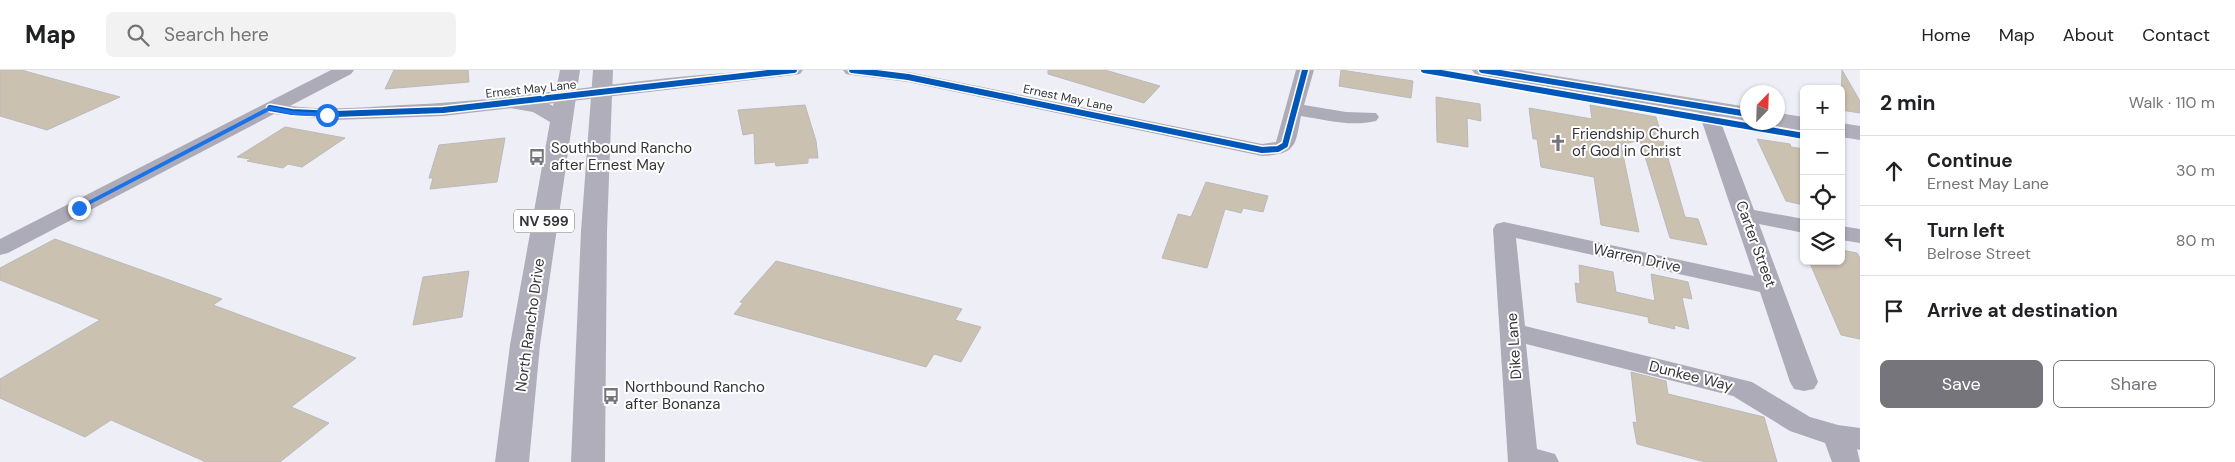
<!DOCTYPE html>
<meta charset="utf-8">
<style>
body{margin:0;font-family:"DM Sans",sans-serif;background:#f2f2f2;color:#202124}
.controls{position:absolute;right:15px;top:15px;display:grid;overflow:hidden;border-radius:8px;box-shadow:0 1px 4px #0004}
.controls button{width:45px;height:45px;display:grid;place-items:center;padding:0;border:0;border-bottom:1px solid #e0e0e0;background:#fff;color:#202124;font:25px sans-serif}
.compass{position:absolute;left:1740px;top:15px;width:45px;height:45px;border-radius:50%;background:#fff;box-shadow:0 1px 4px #0004;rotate:23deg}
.stop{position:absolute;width:15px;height:15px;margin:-11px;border:4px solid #1a73e8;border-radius:50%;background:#fff}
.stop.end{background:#1a73e8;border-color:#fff;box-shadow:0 1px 5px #0008}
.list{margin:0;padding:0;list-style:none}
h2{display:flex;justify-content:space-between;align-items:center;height:65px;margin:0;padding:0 20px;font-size:21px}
h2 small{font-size:16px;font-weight:400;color:#757577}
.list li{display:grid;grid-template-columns:32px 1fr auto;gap:15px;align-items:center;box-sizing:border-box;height:70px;padding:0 20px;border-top:1px solid #e0e0e0}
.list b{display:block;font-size:19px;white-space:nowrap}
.list p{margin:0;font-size:16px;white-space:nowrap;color:#757577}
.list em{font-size:16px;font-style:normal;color:#757577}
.actions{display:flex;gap:10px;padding:15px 20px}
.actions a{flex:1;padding:11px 0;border:1px solid #75757b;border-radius:8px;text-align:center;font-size:18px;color:#75757b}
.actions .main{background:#75757b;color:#fff}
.icon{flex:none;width:28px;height:28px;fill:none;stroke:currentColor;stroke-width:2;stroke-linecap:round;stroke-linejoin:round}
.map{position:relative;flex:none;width:1860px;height:392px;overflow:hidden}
header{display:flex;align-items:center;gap:30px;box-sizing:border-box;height:70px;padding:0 25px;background:#fff;border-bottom:1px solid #e0e0e0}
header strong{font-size:24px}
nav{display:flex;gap:28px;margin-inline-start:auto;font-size:18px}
.search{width:350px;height:45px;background:#f2f2f2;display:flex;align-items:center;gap:12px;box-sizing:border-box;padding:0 18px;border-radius:8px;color:#757577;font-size:19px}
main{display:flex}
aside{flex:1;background:#fff}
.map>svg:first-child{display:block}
.building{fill:#cbc1b1;stroke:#bab9bb}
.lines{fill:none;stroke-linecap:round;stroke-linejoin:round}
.street{fill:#adabb8;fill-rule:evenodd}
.primary{fill:#afaeba;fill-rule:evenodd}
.cycleway-casing{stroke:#fff;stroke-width:9}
.cycleway{stroke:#0057b8;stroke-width:6}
.route{fill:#1a73e8}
.labels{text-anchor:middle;stroke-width:4;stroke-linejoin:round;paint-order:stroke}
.far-street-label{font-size:12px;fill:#343439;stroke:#fff}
.shield{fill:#fff;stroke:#717174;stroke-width:1}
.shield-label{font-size:14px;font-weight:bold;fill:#343439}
.poi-label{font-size:15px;fill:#343439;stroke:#fff;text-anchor:start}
.street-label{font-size:15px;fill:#343439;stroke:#fff}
</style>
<header>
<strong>Map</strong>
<div class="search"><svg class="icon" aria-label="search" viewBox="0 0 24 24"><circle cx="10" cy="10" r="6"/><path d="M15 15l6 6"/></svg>Search here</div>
<nav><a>Home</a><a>Map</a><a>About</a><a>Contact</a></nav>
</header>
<main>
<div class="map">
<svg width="1860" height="392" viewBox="0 0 1860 392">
<rect width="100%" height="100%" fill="#eeeff6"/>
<g class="building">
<polygon points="0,0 21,0 120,27 47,60 0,46"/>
<polygon points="394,0 468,0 469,12 385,19"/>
<polygon points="1048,0 1105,0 1160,16 1144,33 1048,4"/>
<polygon points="1341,0 1413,11 1411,28 1339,16"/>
<polygon points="1842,0 1860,31 1860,43 1841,40"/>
<polygon points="1436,27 1480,34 1481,51 1467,48 1468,77 1437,72"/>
<polygon points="805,35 816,71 818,88 808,88 808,93 776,96 775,92 755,94 754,63 743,65 738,40"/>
<polygon points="1590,35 1656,47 1685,147 1698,149 1707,175 1670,168 1640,70 1621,75 1639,162 1601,155 1594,107 1541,97 1537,69 1533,69 1529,38 1592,49"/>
<polygon points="285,57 345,68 302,97 288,94 283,98 247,91 251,89 237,87"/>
<polygon points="505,68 497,112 430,119 433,108 429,108 439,75"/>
<polygon points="1757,69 1790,74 1791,77 1804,79 1804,135 1786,131"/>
<polygon points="1206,112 1268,126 1263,142 1243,138 1241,143 1225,139 1207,198 1162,188 1178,144 1191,147"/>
<polygon points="55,169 222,229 213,235 356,288 291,337 329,353 280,392 206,392 111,350 85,367 0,328 0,309 100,250 0,210 0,198"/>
<polygon points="1841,180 1857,183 1860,188 1860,269 1841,265 1809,191 1841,191"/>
<polygon points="776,191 962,239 955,250 981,257 961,292 934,284 926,297 734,244 743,233 740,232"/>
<polygon points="1579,195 1613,202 1616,222 1655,231 1651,204 1688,212 1692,229 1682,227 1689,259 1674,255 1675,259 1649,253 1648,247 1577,232 1575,213 1580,214"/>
<polygon points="469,201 462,247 413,255 423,207"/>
<polygon points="1631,302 1666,311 1668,324 1764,347 1777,392 1705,392 1637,374 1633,352 1637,353"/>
</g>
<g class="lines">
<g class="street">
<path d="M331 0H354L351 4 290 36C328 41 366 37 403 35 537 30 669 0 803 0L800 4 794 5 443 46 335 50 274 44 8 183 0 185V169Z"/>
<path d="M843 0 908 2 1262 74 1276 72 1296 0H1314L1304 35 1346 42 1376 43 1379 47 1376 51C1351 57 1326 50 1301 46 1295 77 1296 84 1262 86L908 12 852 5 846 4Z"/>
<polygon points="1706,31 1713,33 1715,37 1754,140 1804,149 1804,163 1759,154 1818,312 1814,319 1804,321 1794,319 1790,312 1760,222 1516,168 1525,256 1752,312 1810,347 1838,355 1860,358 1860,380 1857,379 1860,392 1832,392 1825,373 1790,361 1733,326 1526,274 1537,379 1555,384 1559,392 1508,392 1493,159 1496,154 1504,152 1754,206 1697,37 1699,33"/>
<polygon points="1841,156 1860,159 1860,173 1841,170"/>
</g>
<g class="primary">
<path d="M560 0H580L540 275 529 392H495L510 275 550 52 533 42 504 37 501 32 504 27C519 24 540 29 553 36Z"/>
<polygon points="593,0 613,0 607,161 605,392 571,392 581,161"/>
<polygon points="1472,0 1520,0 1748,37 1748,51 1482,6 1475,4"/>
<polygon points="1778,43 1804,47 1804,61 1770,55 1769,52 1778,52"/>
<polygon points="1841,53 1860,56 1860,70 1841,67"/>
</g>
<g class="cycleway-casing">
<g id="cycleway">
<polyline points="852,0 908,7 1262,80 1278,79 1285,75 1305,0"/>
<polyline points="1424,0 1804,66"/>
<polyline points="1482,0 1748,44"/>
<polyline points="270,38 292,42 335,44 443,40 794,0"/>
</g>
</g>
<use href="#cycleway" class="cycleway"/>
</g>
<polygon class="route" points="270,36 293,41 327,43 330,45 327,47 293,45 271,40 81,139 75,138"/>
<defs>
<g id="church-bare" transform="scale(1.35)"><path d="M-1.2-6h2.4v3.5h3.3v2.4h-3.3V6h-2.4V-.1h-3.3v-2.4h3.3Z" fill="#75757b" stroke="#fff" stroke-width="2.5" paint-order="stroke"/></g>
<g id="bus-bare" transform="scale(1.35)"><path d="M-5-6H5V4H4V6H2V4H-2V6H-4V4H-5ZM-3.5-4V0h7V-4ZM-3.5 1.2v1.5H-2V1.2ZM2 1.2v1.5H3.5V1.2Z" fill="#75757b" stroke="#fff" stroke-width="2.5" paint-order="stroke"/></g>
</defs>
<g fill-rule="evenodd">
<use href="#church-bare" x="1558" y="73"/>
<use href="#bus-bare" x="537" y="87"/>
<use href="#bus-bare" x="611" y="326"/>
</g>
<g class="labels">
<g class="far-street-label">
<text transform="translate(531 19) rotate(-6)" y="4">Ernest May Lane</text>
<text transform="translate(1068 28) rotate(12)" y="4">Ernest May Lane</text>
</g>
<rect class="shield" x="514" y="139.5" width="60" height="23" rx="4"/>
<g class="shield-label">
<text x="544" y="156">NV 599</text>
</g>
<g class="poi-label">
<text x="1572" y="69">Friendship Church<tspan x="1572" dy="17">of God in Christ</tspan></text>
<text x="551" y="83">Southbound Rancho<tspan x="551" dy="17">after Ernest May</tspan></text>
<text x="625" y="322">Northbound Rancho<tspan x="625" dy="17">after Bonanza</tspan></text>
</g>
<g class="street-label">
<text transform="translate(1756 174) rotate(70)" y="5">Carter Street</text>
<text transform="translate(1637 188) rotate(12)" y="5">Warren Drive</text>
<text transform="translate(530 255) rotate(-82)" y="5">North Rancho Drive</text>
<text transform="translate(1514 276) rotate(-94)" y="5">Dike Lane</text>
<text transform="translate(1691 306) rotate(14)" y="5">Dunkee Way</text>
</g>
</g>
</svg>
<div class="controls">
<button>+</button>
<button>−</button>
<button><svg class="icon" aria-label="locate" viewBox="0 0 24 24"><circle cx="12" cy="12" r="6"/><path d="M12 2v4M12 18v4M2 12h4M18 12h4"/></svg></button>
<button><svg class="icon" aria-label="layers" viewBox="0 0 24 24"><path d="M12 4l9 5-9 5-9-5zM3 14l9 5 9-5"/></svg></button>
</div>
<svg class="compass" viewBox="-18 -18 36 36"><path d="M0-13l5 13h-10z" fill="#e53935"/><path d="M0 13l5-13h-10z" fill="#757577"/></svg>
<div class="stop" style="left:327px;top:45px"></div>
<div class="stop end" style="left:79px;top:138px"></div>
</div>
<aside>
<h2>2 min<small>Walk · 110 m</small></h2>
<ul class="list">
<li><svg class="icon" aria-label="ahead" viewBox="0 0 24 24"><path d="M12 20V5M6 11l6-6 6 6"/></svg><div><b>Continue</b><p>Ernest May Lane</p></div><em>30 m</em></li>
<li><svg class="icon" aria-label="left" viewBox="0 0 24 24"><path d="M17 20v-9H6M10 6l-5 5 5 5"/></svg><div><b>Turn left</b><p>Belrose Street</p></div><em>80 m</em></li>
<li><svg class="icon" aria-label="arrive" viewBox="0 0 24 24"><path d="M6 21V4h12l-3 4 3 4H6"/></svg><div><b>Arrive at destination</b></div></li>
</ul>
<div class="actions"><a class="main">Save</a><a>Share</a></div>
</aside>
</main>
